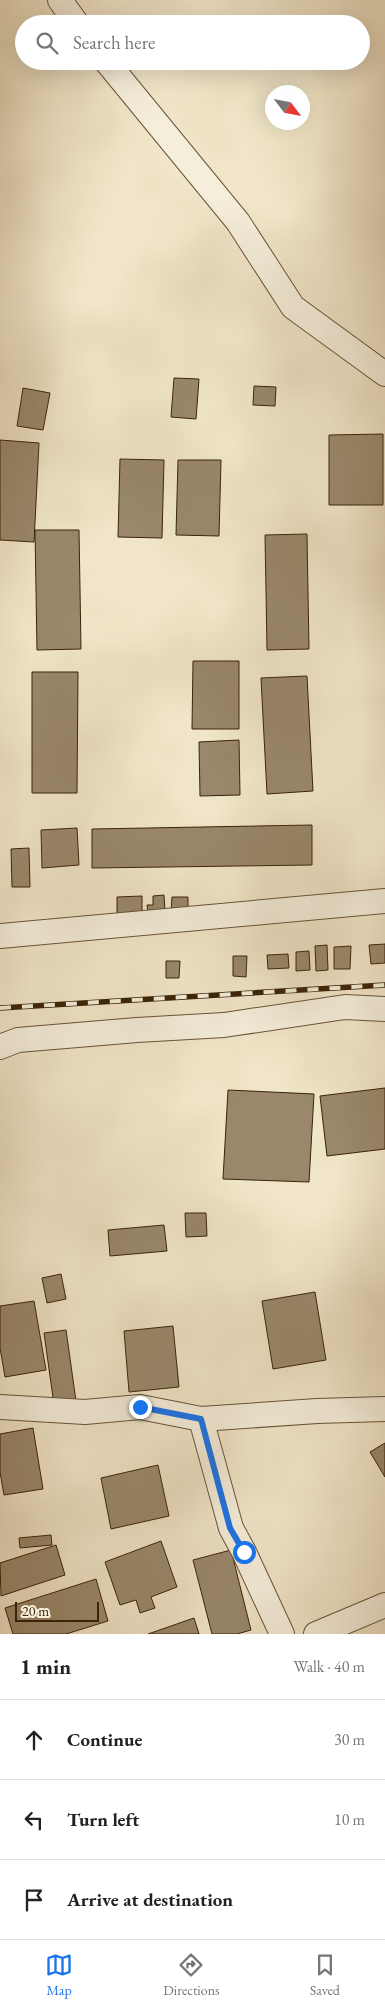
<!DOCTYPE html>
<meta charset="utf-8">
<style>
body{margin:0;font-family:"EB Garamond",serif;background:#f2f2f2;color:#222}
.compass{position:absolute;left:265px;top:85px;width:45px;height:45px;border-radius:50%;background:#fff;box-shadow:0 5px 20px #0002;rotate:122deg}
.scale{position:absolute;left:15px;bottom:12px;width:84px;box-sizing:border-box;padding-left:5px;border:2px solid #3b2307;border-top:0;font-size:14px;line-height:18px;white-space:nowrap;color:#3b2307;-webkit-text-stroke:4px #f5eedb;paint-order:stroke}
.stop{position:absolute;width:15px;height:15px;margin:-11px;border:4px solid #1a73e8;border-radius:50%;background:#fff}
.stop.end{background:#1a73e8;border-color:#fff;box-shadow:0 1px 5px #0008}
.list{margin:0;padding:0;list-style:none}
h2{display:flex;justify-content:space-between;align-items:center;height:65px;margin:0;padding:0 20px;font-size:21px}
h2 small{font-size:16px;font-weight:400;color:#767676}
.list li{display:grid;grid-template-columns:32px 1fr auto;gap:15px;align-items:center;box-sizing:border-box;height:80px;padding:0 20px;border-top:1px solid #e0e0e0}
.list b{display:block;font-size:19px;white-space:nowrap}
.list em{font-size:16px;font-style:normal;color:#767676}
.icon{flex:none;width:28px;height:28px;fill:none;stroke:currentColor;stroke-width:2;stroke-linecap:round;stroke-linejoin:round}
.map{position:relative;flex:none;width:385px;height:1634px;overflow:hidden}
.search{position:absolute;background:#fff;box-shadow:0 5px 20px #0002;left:15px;right:15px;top:15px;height:55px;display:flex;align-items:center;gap:12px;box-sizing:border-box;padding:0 18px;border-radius:28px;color:#767676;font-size:19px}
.sheet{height:305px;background:#fff}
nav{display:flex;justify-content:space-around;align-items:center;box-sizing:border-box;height:70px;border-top:1px solid #e0e0e0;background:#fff;font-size:14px;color:#767676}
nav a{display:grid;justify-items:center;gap:2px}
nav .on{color:#1a73e8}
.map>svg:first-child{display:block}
.building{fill:#99886b;stroke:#3b2307}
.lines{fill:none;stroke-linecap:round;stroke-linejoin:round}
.street-casing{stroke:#685437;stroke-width:26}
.street{stroke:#f5eedb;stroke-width:24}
.rail-casing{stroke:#3b2307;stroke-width:5.5}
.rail{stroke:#f5eedb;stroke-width:4;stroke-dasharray:11;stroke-linecap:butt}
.route{stroke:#1a73e8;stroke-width:6}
</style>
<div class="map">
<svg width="385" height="1634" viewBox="0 0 385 1634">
<rect width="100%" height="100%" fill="#f0e5c8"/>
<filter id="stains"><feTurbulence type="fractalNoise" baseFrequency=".004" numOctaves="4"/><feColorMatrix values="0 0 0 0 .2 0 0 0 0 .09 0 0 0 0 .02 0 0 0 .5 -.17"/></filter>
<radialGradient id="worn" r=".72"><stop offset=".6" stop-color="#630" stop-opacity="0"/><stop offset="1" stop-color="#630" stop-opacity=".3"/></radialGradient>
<g class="building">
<polygon points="174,378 199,379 196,419 171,417"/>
<polygon points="254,386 276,387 275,406 253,405"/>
<polygon points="23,388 50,393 43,430 17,426"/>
<polygon points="383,434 383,505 329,505 329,435"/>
<polygon points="0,440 39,443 34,542 0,540"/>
<polygon points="120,459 164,460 162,538 118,537"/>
<polygon points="178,460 221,460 219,536 176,535"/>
<polygon points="35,530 79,530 81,649 37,650"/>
<polygon points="307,534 309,649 267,650 265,535"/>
<polygon points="193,661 239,661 239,729 192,729"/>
<polygon points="32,672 78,672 77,793 32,793"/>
<polygon points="307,676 313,791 267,794 261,678"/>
<polygon points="239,740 240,795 200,796 199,742"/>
<polygon points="312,825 312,865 92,868 92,829"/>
<polygon points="77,828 79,865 42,868 41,830"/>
<polygon points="29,848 30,887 12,887 11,849"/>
<polygon points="164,895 165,912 148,913 147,905 153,905 153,896"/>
<polygon points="142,896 142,914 117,914 117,897"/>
<polygon points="172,897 188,897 188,911 171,912"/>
<polygon points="385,944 385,963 371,964 369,945"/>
<polygon points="327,945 328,970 316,971 315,946"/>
<polygon points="351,946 350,969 334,969 334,947"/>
<polygon points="309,951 310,970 296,971 296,952"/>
<polygon points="288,954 289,968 268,969 267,955"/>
<polygon points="233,956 247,956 246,977 233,976"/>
<polygon points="166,961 180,961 179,978 166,978"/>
<polygon points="385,1088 385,1149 327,1156 320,1096"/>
<polygon points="228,1090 314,1094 309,1182 223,1179"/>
<polygon points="185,1213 206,1213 207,1236 186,1237"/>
<polygon points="164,1225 167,1251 110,1256 108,1230"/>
<polygon points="61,1274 66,1299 47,1303 42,1278"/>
<polygon points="315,1292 326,1360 273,1369 262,1301"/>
<polygon points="34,1301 46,1370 5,1377 0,1348 0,1306"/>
<polygon points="173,1326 179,1387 129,1392 124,1331"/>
<polygon points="66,1330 76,1401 54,1405 44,1333"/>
<polygon points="33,1428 43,1489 4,1495 0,1472 0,1434"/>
<polygon points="385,1443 385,1477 370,1452"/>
<polygon points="158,1465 169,1516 111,1529 101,1478"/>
<polygon points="51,1535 52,1545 20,1548 19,1538"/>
<polygon points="161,1541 177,1587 151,1597 155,1608 140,1613 136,1600 120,1605 105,1562"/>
<polygon points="56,1545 65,1575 1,1596 0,1563"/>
<polygon points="231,1550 251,1630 237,1634 212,1634 193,1560"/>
<polygon points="96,1579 108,1621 66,1634 13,1634 5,1608"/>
<polygon points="194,1618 199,1634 148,1634"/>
</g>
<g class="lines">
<g class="street-casing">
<g id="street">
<polyline points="60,0 77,24"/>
<polyline points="106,61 238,222 293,307 385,374"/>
<polyline points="0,936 385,901"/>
<polyline points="0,1047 18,1040 137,1030 224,1025 345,1007 385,1009"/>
<polyline points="0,1407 85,1412 140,1407 201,1419 317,1411 385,1409"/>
<polyline points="201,1419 231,1528 244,1552 282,1634"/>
<polyline points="316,1634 385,1605"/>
</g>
</g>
<use href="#street" class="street"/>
<g class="rail-casing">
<polyline id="rail" points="0,1008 385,985"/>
</g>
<use href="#rail" class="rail"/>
</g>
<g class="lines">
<polyline class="route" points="140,1407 201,1419 230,1528 244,1552"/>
</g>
<rect width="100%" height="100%" filter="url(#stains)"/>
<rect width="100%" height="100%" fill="url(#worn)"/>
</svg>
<svg class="compass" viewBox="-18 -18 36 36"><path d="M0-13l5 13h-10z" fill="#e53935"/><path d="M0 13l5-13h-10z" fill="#767676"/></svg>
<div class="scale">20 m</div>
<div class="stop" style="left:244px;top:1552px"></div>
<div class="stop end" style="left:140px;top:1407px"></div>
<div class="search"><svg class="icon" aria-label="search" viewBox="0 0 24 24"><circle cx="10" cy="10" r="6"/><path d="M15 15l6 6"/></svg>Search here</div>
</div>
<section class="sheet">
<h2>1 min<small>Walk · 40 m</small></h2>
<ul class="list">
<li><svg class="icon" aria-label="ahead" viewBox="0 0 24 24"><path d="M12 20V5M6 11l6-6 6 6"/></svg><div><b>Continue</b></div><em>30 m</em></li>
<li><svg class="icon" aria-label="left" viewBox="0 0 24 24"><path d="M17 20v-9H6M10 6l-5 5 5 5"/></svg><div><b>Turn left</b></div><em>10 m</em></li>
<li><svg class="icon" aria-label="arrive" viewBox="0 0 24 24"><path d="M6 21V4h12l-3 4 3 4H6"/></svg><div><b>Arrive at destination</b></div></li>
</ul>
</section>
<nav>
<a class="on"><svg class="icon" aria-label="map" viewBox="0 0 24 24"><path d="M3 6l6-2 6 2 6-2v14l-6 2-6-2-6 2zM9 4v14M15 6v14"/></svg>Map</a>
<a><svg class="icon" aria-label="directions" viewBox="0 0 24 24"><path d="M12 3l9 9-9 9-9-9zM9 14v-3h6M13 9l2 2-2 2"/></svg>Directions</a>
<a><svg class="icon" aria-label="saved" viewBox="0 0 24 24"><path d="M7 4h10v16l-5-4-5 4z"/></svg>Saved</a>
</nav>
